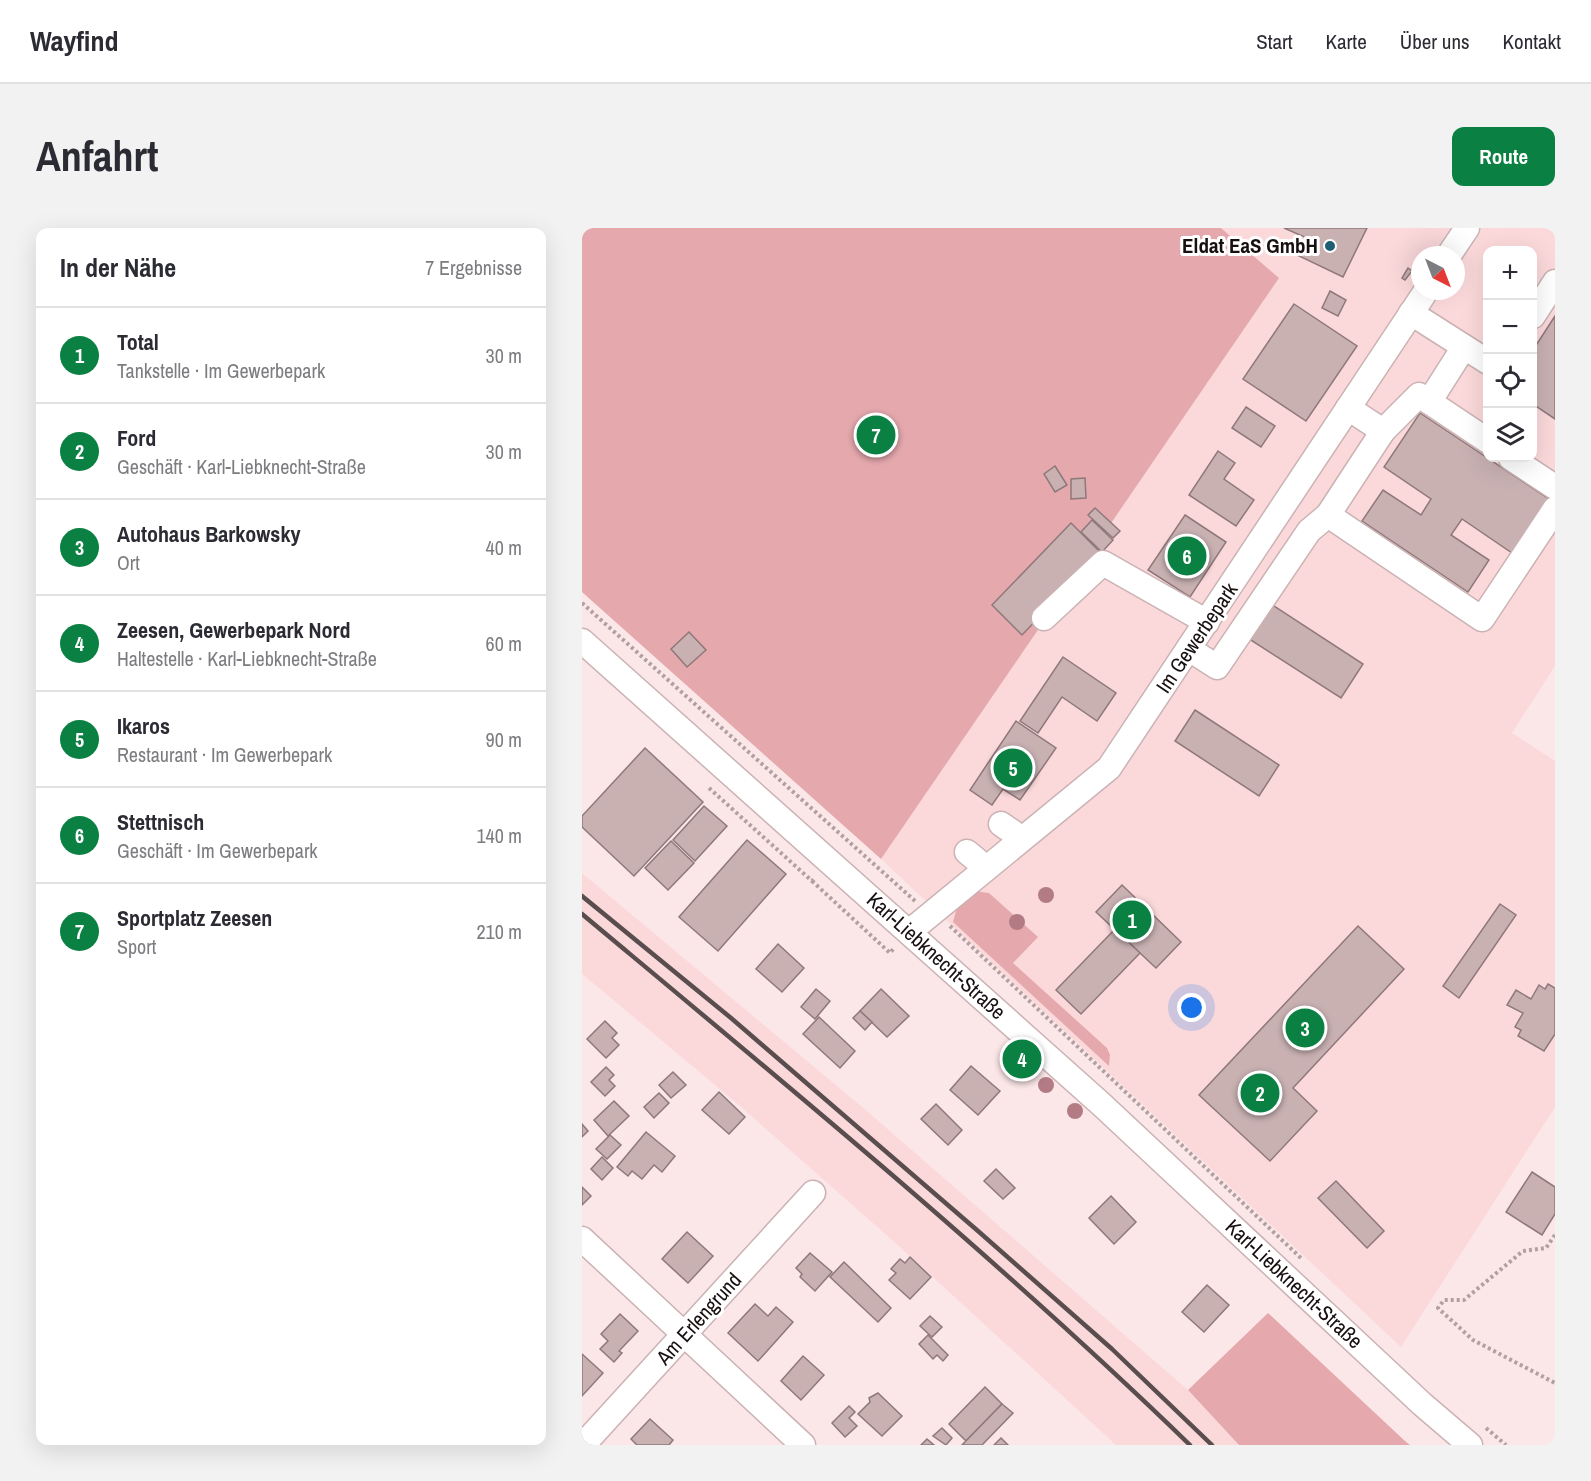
<!DOCTYPE html>
<html lang="de">
<meta charset="utf-8">
<style>
body{margin:0;font-family:"Archivo Narrow",sans-serif;background:#f2f2f3;color:#2b2b33}
.controls{position:absolute;right:18px;top:18px;display:grid;overflow:hidden;border-radius:12px;box-shadow:0 6px 24px #0002}
.controls button{width:54px;height:54px;display:grid;place-items:center;padding:0;border:0;border-bottom:2px solid #e1e1e2;background:#fff;color:#2b2b33;font:30px sans-serif}
.compass{position:absolute;left:829px;top:18px;width:54px;height:54px;border-radius:50%;background:#fff;box-shadow:0 6px 24px #0002;rotate:138deg}
.you{position:absolute;left:610px;top:780px;width:21px;height:21px;margin:-15px;border:4px solid #fff;border-radius:50%;background:#1a73e8;box-shadow:0 0 0 9px #1a73e833}
.badge{display:grid;place-items:center;width:39px;height:39px;border-radius:50%;background:#0b8043;color:#fff;font-size:20px;font-weight:700}
.pin{position:absolute;translate:-50% -50%;border:3px solid #fff;box-shadow:0 2px 6px #0006}
.list{margin:0;padding:0;list-style:none}
h2{display:flex;justify-content:space-between;align-items:center;height:78px;margin:0;padding:0 24px;font-size:26px}
h2 small{font-size:20px;font-weight:400;color:#7c7c81}
.list li{display:grid;grid-template-columns:39px 1fr auto;gap:18px;align-items:center;box-sizing:border-box;height:96px;padding:0 24px;border-top:2px solid #e1e1e2}
.list b{display:block;font-size:22px;white-space:nowrap}
.list p{margin:0;font-size:20px;white-space:nowrap;color:#7c7c81}
.list em{font-size:20px;font-style:normal;color:#7c7c81}
.icon{flex:none;width:33px;height:33px;fill:none;stroke:currentColor;stroke-width:2;stroke-linecap:round;stroke-linejoin:round}
.map{position:relative;flex:none;width:973px;height:1217px;overflow:hidden;border-radius:12px}
header{display:flex;align-items:center;gap:36px;box-sizing:border-box;height:84px;padding:0 30px;background:#fff;border-bottom:2px solid #e1e1e2}
header strong{font-size:28px}
nav{display:flex;gap:33px;margin-inline-start:auto;font-size:21px}
.intro{display:flex;align-items:center;justify-content:space-between;box-sizing:border-box;height:144px;padding:0 36px}
h1{margin:0;font-size:42px}
.button{padding:15px 27px;border-radius:12px;background:#0b8043;color:#fff;font-size:21px;font-weight:700}
main{display:flex;gap:36px;padding:0 36px}
aside{flex:1;background:#fff;border-radius:12px;box-shadow:0 6px 24px #0002}
.map>svg:first-child{display:block}
.built{fill:#fbd9db;fill-rule:evenodd}
.green{fill:#e4a8ad}
.building{fill:#c9b1b2;stroke:#8f787a;stroke-width:1.5}
.lines{fill:none;stroke-linecap:round;stroke-linejoin:round}
.minor-casing{stroke:#cbb2b4;stroke-width:27}
.path{stroke:#b1a0a1;stroke-width:4;stroke-dasharray:3 3;stroke-linecap:butt}
.minor{stroke:#fff;stroke-width:24}
.rail{stroke:#594d4e;stroke-width:4.5}
.tree{fill:#b37c85}
.poi-dot{fill:#1e5e73;stroke:#fff;stroke-width:2}
.labels{text-anchor:middle;stroke-width:6;stroke-linejoin:round;paint-order:stroke}
.poi-label{font-size:21px;font-weight:bold;fill:#180f10;stroke:#fff;text-anchor:end}
.street-label{font-size:21px;fill:#180f10;stroke:#fff}
</style>
<header>
<strong>Wayfind</strong>
<nav><a>Start</a><a>Karte</a><a>Über uns</a><a>Kontakt</a></nav>
</header>
<div class="intro"><h1>Anfahrt</h1><a class="button">Route</a></div>
<main>
<aside>
<h2>In der Nähe<small>7 Ergebnisse</small></h2>
<ul class="list">
<li><span class="badge">1</span><div><b>Total</b><p>Tankstelle · Im Gewerbepark</p></div><em>30 m</em></li>
<li><span class="badge">2</span><div><b>Ford</b><p>Geschäft · Karl-Liebknecht-Straße</p></div><em>30 m</em></li>
<li><span class="badge">3</span><div><b>Autohaus Barkowsky</b><p>Ort</p></div><em>40 m</em></li>
<li><span class="badge">4</span><div><b>Zeesen, Gewerbepark Nord</b><p>Haltestelle · Karl-Liebknecht-Straße</p></div><em>60 m</em></li>
<li><span class="badge">5</span><div><b>Ikaros</b><p>Restaurant · Im Gewerbepark</p></div><em>90 m</em></li>
<li><span class="badge">6</span><div><b>Stettnisch</b><p>Geschäft · Im Gewerbepark</p></div><em>140 m</em></li>
<li><span class="badge">7</span><div><b>Sportplatz Zeesen</b><p>Sport</p></div><em>210 m</em></li>
</ul>
</aside>
<div class="map">
<svg width="973" height="1217" viewBox="0 0 973 1217">
<rect width="100%" height="100%" fill="#fce7e8"/>
<g class="built">
<path d="M639 0H973V438L930 505 973 533V879L819 1119 299 631 697 50ZM906 22H951V230H906ZM838 27H874V63H838Z"/>
<polygon points="0,645 279,878 606,1162 657,1217 534,1217 318,1019 158,878 0,746"/>
</g>
<g class="green">
<polygon points="0,0 639,0 697,50 299,631 0,364"/>
<polygon points="391,663 407,665 456,709 431,735 525,820 528,827 527,838 371,694 376,676"/>
<polygon points="686,1085 823,1213 828,1217 657,1217 606,1162"/>
</g>
<g class="building">
<polygon points="702,0 785,0 761,49 715,27 725,10"/>
<polygon points="826,40 830,43 823,52 820,50"/>
<polygon points="748,63 764,72 756,88 740,80"/>
<polygon points="712,76 775,118 724,193 661,151"/>
<polygon points="973,88 973,191 951,176 951,122"/>
<polygon points="664,179 693,198 679,219 650,200"/>
<polygon points="838,185 967,271 930,325 880,291 869,307 907,332 886,364 780,293 801,262 839,287 849,271 802,239"/>
<polygon points="636,223 653,235 642,251 672,272 654,298 607,267"/>
<polygon points="473,238 485,257 473,264 462,246"/>
<polygon points="503,250 504,270 489,271 489,251"/>
<polygon points="513,280 538,303 531,310 506,287"/>
<polygon points="603,287 644,314 608,369 566,342"/>
<polygon points="510,292 531,312 520,324 499,304"/>
<polygon points="489,295 519,325 440,407 410,377"/>
<polygon points="686,374 781,436 759,470 664,409"/>
<polygon points="107,404 124,422 105,439 89,421"/>
<polygon points="481,429 534,465 515,493 480,469 456,505 438,493"/>
<polygon points="613,482 697,537 677,568 593,513"/>
<polygon points="434,493 474,520 438,572 421,561 410,577 388,562"/>
<polygon points="63,520 121,574 52,648 0,599 0,588"/>
<polygon points="122,578 145,598 113,633 91,612"/>
<polygon points="165,612 204,646 136,723 97,689"/>
<polygon points="89,613 112,635 86,662 63,640"/>
<polygon points="540,657 599,714 574,740 514,684"/>
<polygon points="918,676 934,687 877,770 861,758"/>
<polygon points="776,698 822,741 711,860 735,883 688,933 617,867"/>
<polygon points="533,701 558,725 499,786 474,762"/>
<polygon points="196,716 222,740 200,764 174,741"/>
<polygon points="966,756 973,760 973,806 962,823 936,808 939,802 933,799 941,785 925,777 934,762 949,771 957,757 963,761"/>
<polygon points="234,761 248,773 233,791 219,779"/>
<polygon points="299,761 327,788 305,809 278,783"/>
<polygon points="278,783 290,794 283,802 271,790"/>
<polygon points="237,789 273,823 258,840 221,806"/>
<polygon points="23,793 35,805 30,810 37,817 24,830 5,811"/>
<polygon points="389,838 418,863 396,887 368,862"/>
<polygon points="24,839 32,847 27,852 33,858 23,868 9,854"/>
<polygon points="91,844 104,857 89,870 77,857"/>
<polygon points="137,864 163,889 147,906 120,882"/>
<polygon points="77,865 87,875 72,890 62,879"/>
<polygon points="32,873 47,888 26,908 12,892"/>
<polygon points="354,876 380,902 366,917 339,891"/>
<polygon points="0,896 6,903 0,909"/>
<polygon points="64,904 93,928 80,944 72,937 60,951 50,943 46,948 35,939"/>
<polygon points="28,907 39,917 25,931 14,921"/>
<polygon points="20,929 31,940 20,952 9,941"/>
<polygon points="414,941 433,960 421,971 402,953"/>
<polygon points="950,944 973,959 973,986 960,1007 924,984"/>
<polygon points="754,953 802,1003 785,1020 736,970"/>
<polygon points="0,959 9,968 0,977"/>
<polygon points="529,968 554,994 532,1016 507,990"/>
<polygon points="105,1004 131,1028 106,1055 80,1031"/>
<polygon points="228,1025 250,1044 233,1063 218,1049 220,1046 214,1040"/>
<polygon points="328,1029 349,1049 328,1071 307,1052 314,1045 309,1041 318,1031 323,1035"/>
<polygon points="262,1034 309,1080 296,1094 248,1049"/>
<polygon points="625,1057 647,1077 622,1104 600,1084"/>
<polygon points="173,1076 186,1088 194,1079 211,1094 176,1133 146,1105"/>
<polygon points="38,1086 56,1103 37,1123 40,1125 32,1134 18,1121 26,1113 19,1106"/>
<polygon points="348,1088 360,1099 350,1109 338,1098"/>
<polygon points="346,1107 366,1127 361,1133 355,1127 351,1131 337,1116"/>
<polygon points="0,1126 21,1145 0,1168"/>
<polygon points="221,1128 242,1147 219,1172 199,1153"/>
<polygon points="403,1159 420,1176 384,1213 367,1196"/>
<polygon points="296,1165 320,1188 300,1208 276,1186 288,1174 287,1170"/>
<polygon points="420,1176 431,1185 400,1217 380,1217"/>
<polygon points="267,1178 273,1184 267,1190 275,1198 263,1209 250,1195"/>
<polygon points="68,1191 91,1212 87,1217 55,1217 49,1211"/>
<polygon points="360,1200 370,1210 364,1217 351,1208"/>
<polygon points="419,1210 426,1217 412,1217"/>
<polygon points="345,1211 352,1217 339,1217"/>
</g>
<g class="lines">
<g class="minor-casing">
<g id="minor">
<polyline points="867,27 885,0"/>
<polyline points="829,85 906,134"/>
<polyline points="951,88 973,54"/>
<polyline points="847,174 882,119"/>
<polyline points="766,180 801,203"/>
<polyline points="906,213 837,167 801,203 746,287 900,391 973,281"/>
<polyline points="929,230 973,259"/>
<polyline points="462,390 521,335 625,394"/>
<polyline points="0,413 519,876 840,1176 888,1217"/>
<polyline points="607,421 635,439 727,303 746,287"/>
<polyline points="419,596 439,610"/>
<polyline points="385,624 403,639"/>
<polyline points="327,704 527,540 844,63"/>
<polyline points="0,1011 221,1217"/>
<polyline points="1,1217 231,965"/>
</g>
</g>
<g class="path">
<polyline points="0,375 333,673"/>
<polyline points="127,560 230,653 233,650"/>
<polyline points="230,653 308,725 313,719"/>
<polyline points="368,698 720,1031"/>
<polyline points="973,1007 964,1020 941,1023 882,1072 862,1072 856,1080 891,1112 973,1155"/>
<polyline points="904,1200 924,1217"/>
</g>
<use href="#minor" class="minor"/>
<g class="rail">
<polyline points="0,668 149,790 396,1003 530,1121 630,1217"/>
<path d="M0 686C206 858 415 1030 608 1217"/>
</g>
</g>
<g class="tree">
<circle cx="464" cy="667" r="8"/>
<circle cx="435" cy="694" r="8"/>
<circle cx="464" cy="857" r="8"/>
<circle cx="493" cy="883" r="8"/>
</g>
<circle class="poi-dot" cx="748" cy="18" r="6"/>
<g class="labels">
<g class="poi-label">
<text x="736" y="25">Eldat EaS GmbH</text>
</g>
<g class="street-label">
<text transform="translate(615 410) rotate(-56)" y="7">Im Gewerbepark</text>
<text transform="translate(354 728) rotate(42)" y="7">Karl-Liebknecht-Straße</text>
<text transform="translate(712 1056) rotate(43)" y="7">Karl-Liebknecht-Straße</text>
<text transform="translate(117 1091) rotate(-48)" y="7">Am Erlengrund</text>
</g>
</g>
</svg>
<div class="controls">
<button>+</button>
<button>−</button>
<button><svg class="icon" aria-label="locate" viewBox="0 0 24 24"><circle cx="12" cy="12" r="6"/><path d="M12 2v4M12 18v4M2 12h4M18 12h4"/></svg></button>
<button><svg class="icon" aria-label="layers" viewBox="0 0 24 24"><path d="M12 4l9 5-9 5-9-5zM3 14l9 5 9-5"/></svg></button>
</div>
<svg class="compass" viewBox="-18 -18 36 36"><path d="M0-13l5 13h-10z" fill="#e53935"/><path d="M0 13l5-13h-10z" fill="#7c7c81"/></svg>
<div class="you"></div>
<div class="pin badge" style="left:550px;top:692px">1</div>
<div class="pin badge" style="left:678px;top:865px">2</div>
<div class="pin badge" style="left:723px;top:800px">3</div>
<div class="pin badge" style="left:440px;top:831px">4</div>
<div class="pin badge" style="left:431px;top:540px">5</div>
<div class="pin badge" style="left:605px;top:328px">6</div>
<div class="pin badge" style="left:294px;top:207px">7</div>
</div>
</main>
